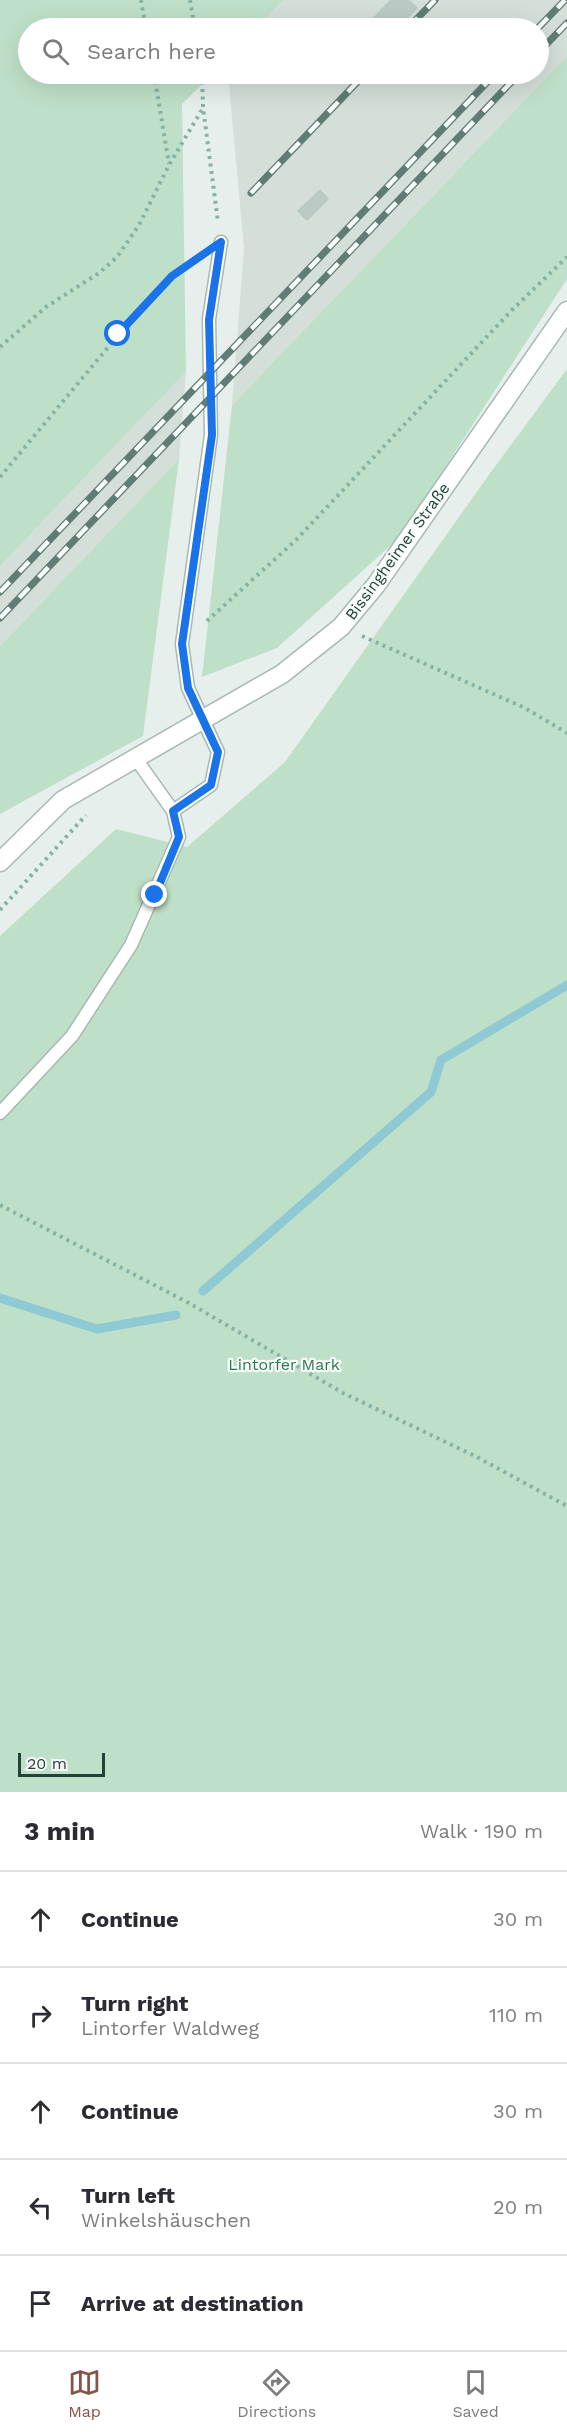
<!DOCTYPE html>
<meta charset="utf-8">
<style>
body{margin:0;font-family:"Work Sans",sans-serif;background:#f2f2f3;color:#2b2b33}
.scale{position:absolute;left:18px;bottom:15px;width:87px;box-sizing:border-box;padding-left:6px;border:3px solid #24423a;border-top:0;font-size:16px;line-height:21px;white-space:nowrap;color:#24423a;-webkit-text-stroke:4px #f7fbf9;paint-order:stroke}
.stop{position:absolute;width:18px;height:18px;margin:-14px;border:4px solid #1a73e8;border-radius:50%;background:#fff}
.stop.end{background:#1a73e8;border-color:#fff;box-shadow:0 2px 6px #0008}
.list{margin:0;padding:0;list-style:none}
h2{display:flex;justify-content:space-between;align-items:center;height:78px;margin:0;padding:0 24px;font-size:26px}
h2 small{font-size:20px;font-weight:400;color:#7c7c81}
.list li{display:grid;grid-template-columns:39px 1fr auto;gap:18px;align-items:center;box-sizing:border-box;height:96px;padding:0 24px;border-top:2px solid #e1e1e2}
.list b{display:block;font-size:22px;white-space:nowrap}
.list p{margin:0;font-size:20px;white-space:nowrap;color:#7c7c81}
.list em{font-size:20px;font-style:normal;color:#7c7c81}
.icon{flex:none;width:33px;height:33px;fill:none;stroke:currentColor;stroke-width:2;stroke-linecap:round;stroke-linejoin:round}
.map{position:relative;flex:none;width:567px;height:1792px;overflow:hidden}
.search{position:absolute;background:#fff;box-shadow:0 6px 24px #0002;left:18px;right:18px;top:18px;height:66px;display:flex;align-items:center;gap:15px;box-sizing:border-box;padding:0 21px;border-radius:33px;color:#7c7c81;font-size:22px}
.sheet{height:558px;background:#fff}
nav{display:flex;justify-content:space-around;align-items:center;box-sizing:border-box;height:84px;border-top:2px solid #e1e1e2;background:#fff;font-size:16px;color:#7c7c81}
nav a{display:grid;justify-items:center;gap:3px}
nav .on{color:#855347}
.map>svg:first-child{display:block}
.built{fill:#d4dfda}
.green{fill:#bfe0c8}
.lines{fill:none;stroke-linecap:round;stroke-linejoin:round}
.stream{stroke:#8ec9d4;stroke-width:9}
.building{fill:#bbcac4;stroke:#b8c9c2;stroke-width:1.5}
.service-casing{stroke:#a8b8b2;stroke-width:15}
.minor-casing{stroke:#a8b8b2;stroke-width:21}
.path{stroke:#86b3a5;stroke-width:4;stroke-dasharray:3 4.5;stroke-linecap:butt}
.service{stroke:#fff;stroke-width:12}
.minor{stroke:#fff;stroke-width:18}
.rail-casing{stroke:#5f7d75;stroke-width:7}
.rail{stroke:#f7fbf9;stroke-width:4.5;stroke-dasharray:14;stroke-linecap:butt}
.route{stroke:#1a73e8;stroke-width:8}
.labels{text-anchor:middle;stroke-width:4.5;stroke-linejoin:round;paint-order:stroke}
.street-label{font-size:16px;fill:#24423a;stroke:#f7fbf9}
.park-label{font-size:16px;fill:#2d7a4b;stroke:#f7fbf9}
</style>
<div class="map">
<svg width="567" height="1792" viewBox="0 0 567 1792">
<rect width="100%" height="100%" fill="#e6efeb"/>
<g class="built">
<polygon points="284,0 567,0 567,56 232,405 244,248 228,74 538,74 538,28 256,28"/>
<polygon points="186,372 179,459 0,646 0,566"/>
</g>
<g class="green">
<polygon points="0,0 284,0 256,28 28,28 28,74 212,74 182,104 186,372 0,566"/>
<polygon points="567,56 567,279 400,537 277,648 202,677 232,405"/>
<polygon points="567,369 567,1792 0,1792 0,936 116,829 187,847 285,762 488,476"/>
<polygon points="179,459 143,736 0,814 0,646"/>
</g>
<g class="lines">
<g class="stream">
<polyline points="203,1291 431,1092 441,1060 567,985"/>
<polyline points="0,1298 97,1329 176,1315"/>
</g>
</g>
<g class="building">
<polygon points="391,0 408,0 417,8 397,28 377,28 370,22"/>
<polygon points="320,190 328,199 307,220 298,211"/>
</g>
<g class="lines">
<g class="service-casing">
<g id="service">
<polyline points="173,811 211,785 218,752 188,688 182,644 211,435 209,319 221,242"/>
<polyline points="0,1113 72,1036 131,945 179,837 173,811 136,759"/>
</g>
</g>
<g class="minor-casing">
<polyline id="minor" points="0,862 63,800 282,674 341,627 376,585 567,311"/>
</g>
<g class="path">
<polyline points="141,0 146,28"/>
<polyline points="190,0 195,28"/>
<polyline points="154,74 169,164"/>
<polyline points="202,74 203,107 218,222"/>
<polyline points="0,347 46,307 99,273 117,257 139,225 169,165 203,108"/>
<polyline points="0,477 119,334 172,276 197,259"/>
<polyline points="207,621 296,540 512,310 567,257"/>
<polyline points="362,636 525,708 567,733"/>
<polyline points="0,910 86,815"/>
<polyline points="0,1205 189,1303 343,1393 477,1457 567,1506"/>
</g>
<use href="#service" class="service"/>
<use href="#minor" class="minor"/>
<g class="rail-casing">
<g id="rail">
<polyline points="408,28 435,0"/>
<polyline points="538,28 565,0"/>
<polyline points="538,53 567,23"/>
<polyline points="251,193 365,74"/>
<polyline points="0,592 495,74"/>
<polyline points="0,618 519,74"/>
</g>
</g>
<use href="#rail" class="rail"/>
</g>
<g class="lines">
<polyline class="route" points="118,334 172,276 221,242 209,320 212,435 182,644 188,688 218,752 211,785 173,811 179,837 155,895"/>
</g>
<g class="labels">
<g class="street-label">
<text transform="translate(397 551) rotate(-54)" y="6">Bissingheimer Straße</text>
</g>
<g class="park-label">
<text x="284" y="1370">Lintorfer Mark</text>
</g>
</g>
</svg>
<div class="scale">20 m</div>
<div class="stop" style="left:118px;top:334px"></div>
<div class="stop end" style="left:155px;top:895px"></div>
<div class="search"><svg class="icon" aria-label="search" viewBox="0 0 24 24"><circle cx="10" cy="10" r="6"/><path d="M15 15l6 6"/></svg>Search here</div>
</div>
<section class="sheet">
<h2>3 min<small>Walk · 190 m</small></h2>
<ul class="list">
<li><svg class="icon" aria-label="ahead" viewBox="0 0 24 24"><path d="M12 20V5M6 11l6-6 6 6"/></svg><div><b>Continue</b></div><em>30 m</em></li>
<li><svg class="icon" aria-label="right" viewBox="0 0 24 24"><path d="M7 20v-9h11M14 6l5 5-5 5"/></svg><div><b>Turn right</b><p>Lintorfer Waldweg</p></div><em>110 m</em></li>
<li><svg class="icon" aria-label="ahead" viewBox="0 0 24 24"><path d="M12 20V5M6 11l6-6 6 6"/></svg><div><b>Continue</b></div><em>30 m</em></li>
<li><svg class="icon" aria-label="left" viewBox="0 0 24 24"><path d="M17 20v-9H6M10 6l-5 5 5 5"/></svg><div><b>Turn left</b><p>Winkelshäuschen</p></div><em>20 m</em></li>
<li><svg class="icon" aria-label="arrive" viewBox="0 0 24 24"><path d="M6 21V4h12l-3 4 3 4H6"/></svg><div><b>Arrive at destination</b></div></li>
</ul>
</section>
<nav>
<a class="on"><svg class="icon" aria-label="map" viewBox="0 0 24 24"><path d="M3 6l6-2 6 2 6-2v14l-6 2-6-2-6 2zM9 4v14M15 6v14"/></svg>Map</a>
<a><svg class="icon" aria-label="directions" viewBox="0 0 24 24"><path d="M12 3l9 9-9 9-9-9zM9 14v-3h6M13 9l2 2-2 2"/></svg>Directions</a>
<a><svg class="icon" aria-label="saved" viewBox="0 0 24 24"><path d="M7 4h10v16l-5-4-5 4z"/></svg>Saved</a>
</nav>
